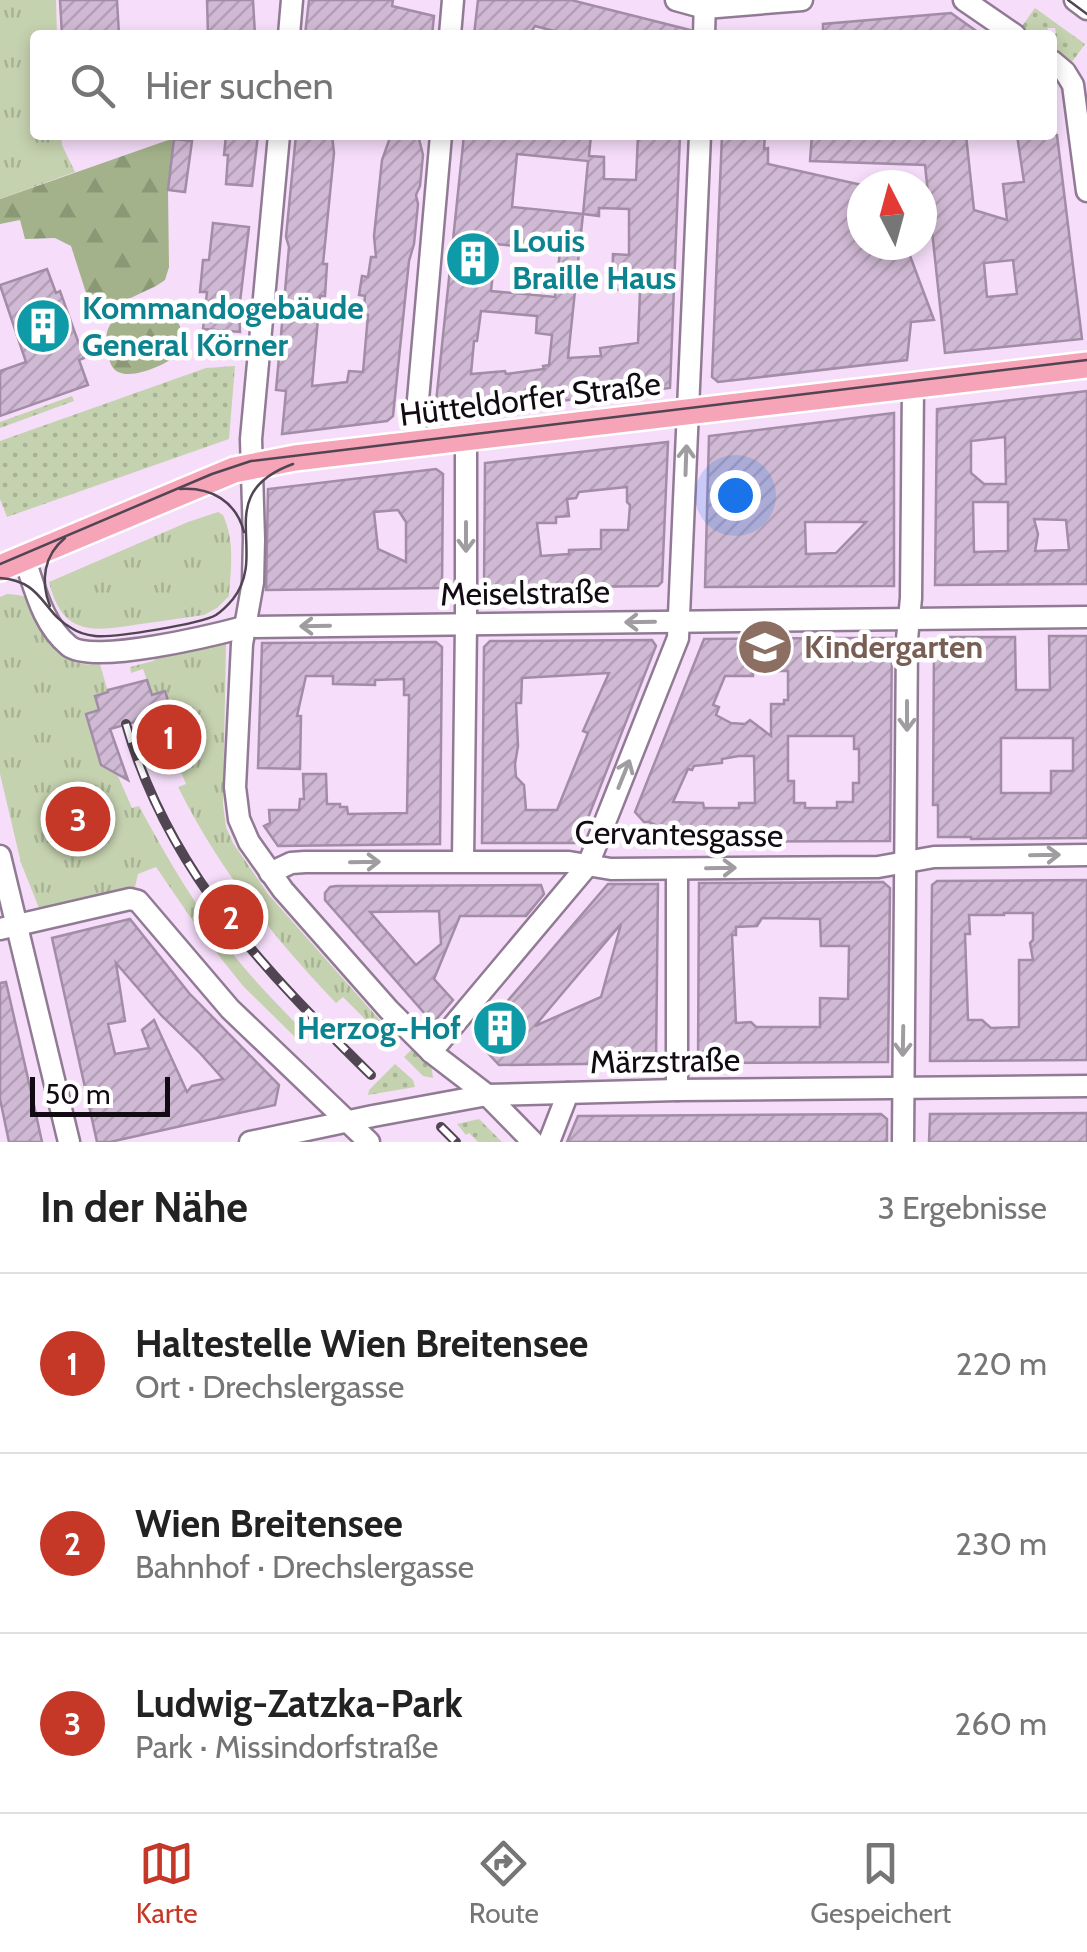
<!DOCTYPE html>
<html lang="de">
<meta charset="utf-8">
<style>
body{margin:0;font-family:Cabin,sans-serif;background:#f2f2f2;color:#222}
.compass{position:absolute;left:847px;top:170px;width:90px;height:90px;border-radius:50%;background:#fff;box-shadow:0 5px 15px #0003;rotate:354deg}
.scale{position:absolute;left:30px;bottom:25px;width:140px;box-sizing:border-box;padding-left:10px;border:5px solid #120b14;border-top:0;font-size:28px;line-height:35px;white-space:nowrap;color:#120b14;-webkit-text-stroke:8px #fff;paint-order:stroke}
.you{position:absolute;left:735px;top:495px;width:35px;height:35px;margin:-25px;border:8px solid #fff;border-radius:50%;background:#1a73e8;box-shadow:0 0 0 15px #1a73e833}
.badge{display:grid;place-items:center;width:65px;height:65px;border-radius:50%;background:#c53828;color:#fff;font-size:32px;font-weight:700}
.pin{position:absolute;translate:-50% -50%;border:5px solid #fff;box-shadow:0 2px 10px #0006}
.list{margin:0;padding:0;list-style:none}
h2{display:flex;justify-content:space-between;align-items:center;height:130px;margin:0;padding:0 40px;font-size:42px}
h2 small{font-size:32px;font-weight:400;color:#767676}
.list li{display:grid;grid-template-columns:65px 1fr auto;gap:30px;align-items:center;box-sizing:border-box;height:180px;padding:0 40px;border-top:2px solid #e0e0e0}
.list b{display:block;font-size:38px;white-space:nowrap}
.list p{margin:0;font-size:32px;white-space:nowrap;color:#767676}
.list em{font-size:32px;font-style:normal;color:#767676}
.icon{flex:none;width:55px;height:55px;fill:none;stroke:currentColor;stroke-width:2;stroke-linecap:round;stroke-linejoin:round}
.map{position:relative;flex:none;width:1087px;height:1142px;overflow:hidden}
.search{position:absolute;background:#fff;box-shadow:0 5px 15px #0003;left:30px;right:30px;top:30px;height:110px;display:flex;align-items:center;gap:25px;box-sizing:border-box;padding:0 35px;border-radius:10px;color:#767676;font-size:38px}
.sheet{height:670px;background:#fff}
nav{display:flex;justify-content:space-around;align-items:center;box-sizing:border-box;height:140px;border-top:2px solid #e0e0e0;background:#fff;font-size:28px;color:#767676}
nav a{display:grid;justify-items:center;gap:5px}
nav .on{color:#c53828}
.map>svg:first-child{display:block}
.grass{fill:url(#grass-dots)}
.forest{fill:url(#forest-firs)}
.park{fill:url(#park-tufts)}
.building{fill:url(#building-hatch);stroke:#a28ca6;stroke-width:2.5;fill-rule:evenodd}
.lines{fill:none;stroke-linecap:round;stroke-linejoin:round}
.minor-casing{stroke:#917b94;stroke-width:25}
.major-casing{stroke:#fff;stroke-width:30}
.minor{stroke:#fff;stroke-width:20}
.major{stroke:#f6a4b7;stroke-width:25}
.tram{stroke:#514553;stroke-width:2.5}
.rail-casing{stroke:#514553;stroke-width:10}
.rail{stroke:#fff;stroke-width:6;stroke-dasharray:19;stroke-linecap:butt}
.oneway{stroke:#a09da1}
.labels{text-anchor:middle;stroke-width:9;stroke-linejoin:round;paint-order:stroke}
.culture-label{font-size:32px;font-weight:bold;fill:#0d838f;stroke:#fff;text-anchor:start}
.street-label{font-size:32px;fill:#120b14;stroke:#fff}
.education-label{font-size:32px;font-weight:bold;fill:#785e54;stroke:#fff;text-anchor:start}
</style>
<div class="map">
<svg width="1087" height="1142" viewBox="0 0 1087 1142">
<defs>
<pattern id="grass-dots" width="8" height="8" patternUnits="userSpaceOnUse" patternTransform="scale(2.5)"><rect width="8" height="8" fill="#c5d2af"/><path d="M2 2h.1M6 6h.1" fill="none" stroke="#a8b396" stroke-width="1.8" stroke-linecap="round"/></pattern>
<pattern id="forest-firs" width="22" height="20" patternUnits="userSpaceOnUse" patternTransform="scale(2.5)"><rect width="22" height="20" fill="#a3b28a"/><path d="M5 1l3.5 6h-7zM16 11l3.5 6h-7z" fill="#8b9876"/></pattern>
<pattern id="park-tufts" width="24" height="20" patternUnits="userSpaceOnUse" patternTransform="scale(2.5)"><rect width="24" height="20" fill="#c5d2af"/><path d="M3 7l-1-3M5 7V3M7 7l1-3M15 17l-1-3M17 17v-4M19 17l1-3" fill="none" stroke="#a8b396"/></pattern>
<pattern id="building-hatch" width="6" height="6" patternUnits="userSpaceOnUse" patternTransform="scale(2.5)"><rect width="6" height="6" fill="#d0b9d4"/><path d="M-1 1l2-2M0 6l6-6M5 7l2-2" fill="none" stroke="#b29eb5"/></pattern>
</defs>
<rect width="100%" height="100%" fill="#f6defa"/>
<g class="grass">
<polygon points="1035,8 1085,44 1072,62 1052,47 1052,37 1056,33 1055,28 1048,28 1047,35 1035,35 1022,26"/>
<polygon points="235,366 229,439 7,517 0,499 0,441 206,368"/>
<polygon points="72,396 74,401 0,428 0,422"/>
<polygon points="413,1048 431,1064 433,1078 423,1076 404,1057"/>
<polygon points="395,1064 413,1080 415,1087 368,1095 369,1090"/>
<polygon points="479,1119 502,1142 478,1142 469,1133 466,1135 457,1124"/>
</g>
<g class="forest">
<polygon points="174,138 168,190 169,267 165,280 156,286 120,303 88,299 71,246 55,238 25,239 20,220 0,224 0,199"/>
<path d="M163 306C177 313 181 327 184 342L175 345V349L179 353C169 364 127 383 114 369 109 364 108 353 107 346 102 311 136 309 163 306Z"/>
</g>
<g class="park">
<polygon points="0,0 56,0 57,35 35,35 35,135 61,135 62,145 75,172 0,199"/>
<path d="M218 512 223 515C235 541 231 568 229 596L217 608 204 615C183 618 162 621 141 624 94 631 63 638 49 582L188 522Z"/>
<path d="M7 594C10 594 20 595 23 596 31 598 35 606 39 613 54 641 61 669 100 664L108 692 96 696 99 710 86 715 101 765 114 767 132 808 139 806C168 860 198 911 236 958 258 985 282 1009 306 1034L299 1041 243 986 204 937 156 867 138 874 135 887 39 908 21 863 0 774V597Z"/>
<path d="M226 644 223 804 226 827 233 843 268 894 392 1034 397 1042 395 1049 343 997 336 1003C273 937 219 869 178 787L186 784 171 748 165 691 152 695 143 669 131 673 130 667 153 661 167 652Z"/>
</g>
<g class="building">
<polygon points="60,0 117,0 119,35 62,35"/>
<polygon points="207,0 253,0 255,35 208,35"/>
<polygon points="309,0 393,0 392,6 434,16 432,35 305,35"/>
<polygon points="478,0 571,0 690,30 689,35 569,35 535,26 531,32 512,35 474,35"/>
<polygon points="951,13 982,35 823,35 823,24"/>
<polygon points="226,135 258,135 252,186 226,184 228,155 224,155"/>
<polygon points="296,135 332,135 334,153 323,264 327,264 325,296 320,296 312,386 347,382 349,371 363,372 368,315 363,315 365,296 359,295 362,276 368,277 371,257 376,257 374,236 382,160 391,135 418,135 423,155 420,186 416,195 418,204 414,244 409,261 393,416 387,421 282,434 286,391 276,390 289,247 286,237"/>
<path d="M464 135H591L589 156 604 157V179L636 180 638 135H680L670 388 450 414 435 412ZM517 154 588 161 583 214 512 207ZM599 208 629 209V255L613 254 612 289 640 291 638 343 600 348 601 356 568 358 583 214 599 216ZM496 244 560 251 555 297 491 291ZM481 311 537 316 536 333 552 335 549 365 543 366 544 369 506 374 505 371 471 374 474 341H477Z"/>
<polygon points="722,135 765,135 764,149 768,148 768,164 862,185 862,245 906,245 934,320 911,322 907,360 718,382 712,377"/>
<path d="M812 135H966L974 210 1007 220 1003 184 1024 182 1017 135H1057L1082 339 945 353 925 165 810 161ZM1013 260 1017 294 987 297 984 263Z"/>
<polygon points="174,139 192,141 185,192 168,190"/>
<polygon points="213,223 249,227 239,310 240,332 203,329 207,292 200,292 203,260 209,260"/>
<polygon points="47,269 56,293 60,291 84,358 79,360 88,385 0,416 0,371 26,362 0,285"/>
<path d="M1087 391V584L935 585 937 409ZM1005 437 1006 484H984L971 473V441ZM973 502H1008V551L974 552ZM1034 519 1066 520 1069 550 1035 551 1038 534Z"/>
<path d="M894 413V586L705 587 709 436ZM805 522H866L836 553 806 554Z"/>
<path d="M668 442 662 582 658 586 484 588 485 463ZM627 487V502L630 505 628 530H601V549L569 550V554L541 556 537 523H556V517L569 516 567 499 576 498 579 492Z"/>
<path d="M436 469 443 474 442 588 266 590 268 489ZM398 510 406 522V562L378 549 374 512Z"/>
<path d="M1049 636H1087V838L971 839V837H938V805H933L934 642 940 637H1015L1016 690H1050ZM1001 738H1073V771H1051V793H1001Z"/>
<path d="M837 638H892L890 841 670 842 669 831 649 822H644L635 812 704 639ZM753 671H788V700H784V704H771V736L750 720 745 724 731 723 716 715 719 707 713 705 725 676H753ZM788 736H854V749H859V783H853V802H837V808H805V803H794V781H788ZM739 756H754L755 803H739V808H704L703 803 673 802 688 769 692 770 694 766 722 763V759Z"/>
<path d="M652 640 656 646 578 843H482L484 647 490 641ZM609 673 583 731 588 733 557 810H526L524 785 516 777 515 764 518 746 516 703H521L522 678Z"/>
<polygon points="436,642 442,647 440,844 278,846 264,826 270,823 269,810 299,810 300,799 304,799 303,774 326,774 327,804 340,804 340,807 347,807 348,814 407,813 409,695 404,695 404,679 375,680 375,685 333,684 333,676 306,676 297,716 301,716 300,769 258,768 262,643"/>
<polygon points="147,680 152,695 165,691 180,740 168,761 152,717 110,729 128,780 101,765 86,714 99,710 95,696 108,692 108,690"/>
<path d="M1087 880V1060L930 1061 932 885 937 881ZM1004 913H1033V940L1030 943 1033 960H1019V1027L991 1028 982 1020H968L965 934H970L969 915H1004Z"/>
<path d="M883 882 890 888 888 1062 698 1063 699 883ZM762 918 820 919 821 946H849L848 999 820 998V1027H756L751 1022 736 1023 732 935H736V927L757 926Z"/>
<path d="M608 884H658L656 1063 499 1065 475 1039ZM621 924 601 997 535 1026 549 1009Z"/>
<path d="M541 885 544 894 526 916H460L434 979 453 1000 433 1023 325 900V893L330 887 336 886ZM439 911 441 944 416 965 370 912Z"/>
<path d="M130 919 189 993 279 1085 275 1105 110 1142H97L52 938ZM116 963 161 1015 199 1052 223 1079 192 1086 187 1092 154 1020 142 1030 149 1048 115 1054 108 1024 125 1021Z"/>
<polygon points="6,982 32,1096 42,1142 9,1142 0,1099 0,983"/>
<polygon points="1087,1113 1087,1142 929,1142 930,1114"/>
<polygon points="881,1114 887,1119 887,1142 567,1142 578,1116"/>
</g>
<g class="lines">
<g class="minor-casing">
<g id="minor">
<polyline points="676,0 705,8 802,0"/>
<polyline points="964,0 1015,35"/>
<polyline points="1075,0 1087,9"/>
<polyline points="289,35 292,0"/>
<polyline points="450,35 453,0"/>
<polyline points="704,35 705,0"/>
<polyline points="1052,61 1065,72 1073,85 1087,191"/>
<polyline points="279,135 251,439 254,539 253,582 242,644 235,787 239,819 249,842 283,890 389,1010 431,1052 487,1095 533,1142"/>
<polyline points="414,446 441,135"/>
<path d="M24 557C35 588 42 624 69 646 92 665 214 635 244 627L1087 617"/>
<polyline points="0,856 69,1142"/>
<polyline points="463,861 466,624 466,440"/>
<polyline points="270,873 291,863 305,862 569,862 611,869 878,867 934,857 1087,855"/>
<polyline points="0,929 130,899 138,901 230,1009 369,1142"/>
<polyline points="431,1052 588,865 678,638 700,135"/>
<polyline points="677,1090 677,869"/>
<polyline points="250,1142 373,1116 487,1095 677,1090 1087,1086"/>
<polyline points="549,1142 568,1093"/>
<polyline points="903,1142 907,639 911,598 913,387"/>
</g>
</g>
<g class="major-casing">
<polyline id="major" points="0,568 234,470 295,458 1087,365"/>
</g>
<use href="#minor" class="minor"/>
<use href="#major" class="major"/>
<g class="tram">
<polyline points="1068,0 1087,14"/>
<path d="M180 489C211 487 236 501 244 532"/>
<polyline points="0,564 212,474 251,461 1087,360"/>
<path d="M0 578C44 581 42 613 73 629 79 633 87 635 95 636 114 638 200 624 216 615 222 611 228 605 233 599 270 552 210 494 293 464"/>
<path d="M50 606C40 581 44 555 65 538"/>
</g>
<g class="rail-casing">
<g id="rail">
<path d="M126 724C168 871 265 971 371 1075"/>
<polyline points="441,1127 456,1142"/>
</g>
</g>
<use href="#rail" class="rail"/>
</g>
<defs><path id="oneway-shaft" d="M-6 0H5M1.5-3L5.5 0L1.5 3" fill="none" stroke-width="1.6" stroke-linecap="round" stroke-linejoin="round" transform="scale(2.5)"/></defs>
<g class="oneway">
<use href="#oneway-shaft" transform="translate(686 460) rotate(-88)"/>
<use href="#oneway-shaft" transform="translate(466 537) rotate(90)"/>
<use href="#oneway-shaft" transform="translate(640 622) rotate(179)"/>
<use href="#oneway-shaft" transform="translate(315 626) rotate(179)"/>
<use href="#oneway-shaft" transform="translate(907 716) rotate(90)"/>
<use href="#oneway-shaft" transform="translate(624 774) rotate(-68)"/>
<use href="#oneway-shaft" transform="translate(1045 855) rotate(-1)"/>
<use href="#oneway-shaft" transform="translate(365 862) rotate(-1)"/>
<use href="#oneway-shaft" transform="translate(721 868) rotate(-1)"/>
<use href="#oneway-shaft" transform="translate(903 1041) rotate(91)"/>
</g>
<defs>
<g id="building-disc" transform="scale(2.875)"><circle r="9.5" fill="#0f9aa8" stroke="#fff"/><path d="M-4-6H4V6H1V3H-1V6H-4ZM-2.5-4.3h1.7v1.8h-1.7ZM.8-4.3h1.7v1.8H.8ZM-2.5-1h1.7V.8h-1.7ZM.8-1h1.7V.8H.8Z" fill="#fff"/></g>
<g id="school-disc" transform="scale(2.875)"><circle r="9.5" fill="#8d6e63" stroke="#fff"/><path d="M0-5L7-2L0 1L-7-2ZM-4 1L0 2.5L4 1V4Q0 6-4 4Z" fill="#fff"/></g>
</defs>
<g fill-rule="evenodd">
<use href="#building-disc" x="473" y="259"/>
<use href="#building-disc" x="43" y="326"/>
<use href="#school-disc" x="765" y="647"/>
<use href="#building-disc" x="500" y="1028"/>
</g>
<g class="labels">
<g class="culture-label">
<text x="512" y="252">Louis<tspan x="512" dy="37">Braille Haus</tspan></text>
<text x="82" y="319">Kommandogebäude<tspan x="82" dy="37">General Körner</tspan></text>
<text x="461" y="1039" text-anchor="end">Herzog-Hof</text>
</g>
<g class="street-label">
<text transform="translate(530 399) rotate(-7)" y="11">Hütteldorfer Straße</text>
<text transform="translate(525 593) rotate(-1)" y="11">Meiselstraße</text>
<text transform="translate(679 834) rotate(1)" y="11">Cervantesgasse</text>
<text transform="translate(665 1061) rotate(-1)" y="11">Märzstraße</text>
</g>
<g class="education-label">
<text x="804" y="658">Kindergarten</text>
</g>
</g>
</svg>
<svg class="compass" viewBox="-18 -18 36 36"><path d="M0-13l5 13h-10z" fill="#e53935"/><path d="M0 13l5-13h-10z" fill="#767676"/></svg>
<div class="scale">50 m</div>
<div class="you"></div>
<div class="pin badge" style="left:169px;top:737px">1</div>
<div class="pin badge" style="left:231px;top:917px">2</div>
<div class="pin badge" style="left:78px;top:819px">3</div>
<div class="search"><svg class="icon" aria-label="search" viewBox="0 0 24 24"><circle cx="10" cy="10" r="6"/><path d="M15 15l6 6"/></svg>Hier suchen</div>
</div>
<section class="sheet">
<h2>In der Nähe<small>3 Ergebnisse</small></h2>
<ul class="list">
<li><span class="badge">1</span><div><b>Haltestelle Wien Breitensee</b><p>Ort · Drechslergasse</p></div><em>220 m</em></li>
<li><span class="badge">2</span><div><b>Wien Breitensee</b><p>Bahnhof · Drechslergasse</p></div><em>230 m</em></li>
<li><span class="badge">3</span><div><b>Ludwig-Zatzka-Park</b><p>Park · Missindorfstraße</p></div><em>260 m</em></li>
</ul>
</section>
<nav>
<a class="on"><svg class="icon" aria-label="map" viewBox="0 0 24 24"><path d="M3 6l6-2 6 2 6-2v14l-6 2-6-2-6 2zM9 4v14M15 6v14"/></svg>Karte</a>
<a><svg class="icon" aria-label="directions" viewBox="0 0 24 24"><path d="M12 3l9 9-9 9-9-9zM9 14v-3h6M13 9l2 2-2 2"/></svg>Route</a>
<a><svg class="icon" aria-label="saved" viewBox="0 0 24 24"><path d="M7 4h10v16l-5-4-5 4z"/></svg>Gespeichert</a>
</nav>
